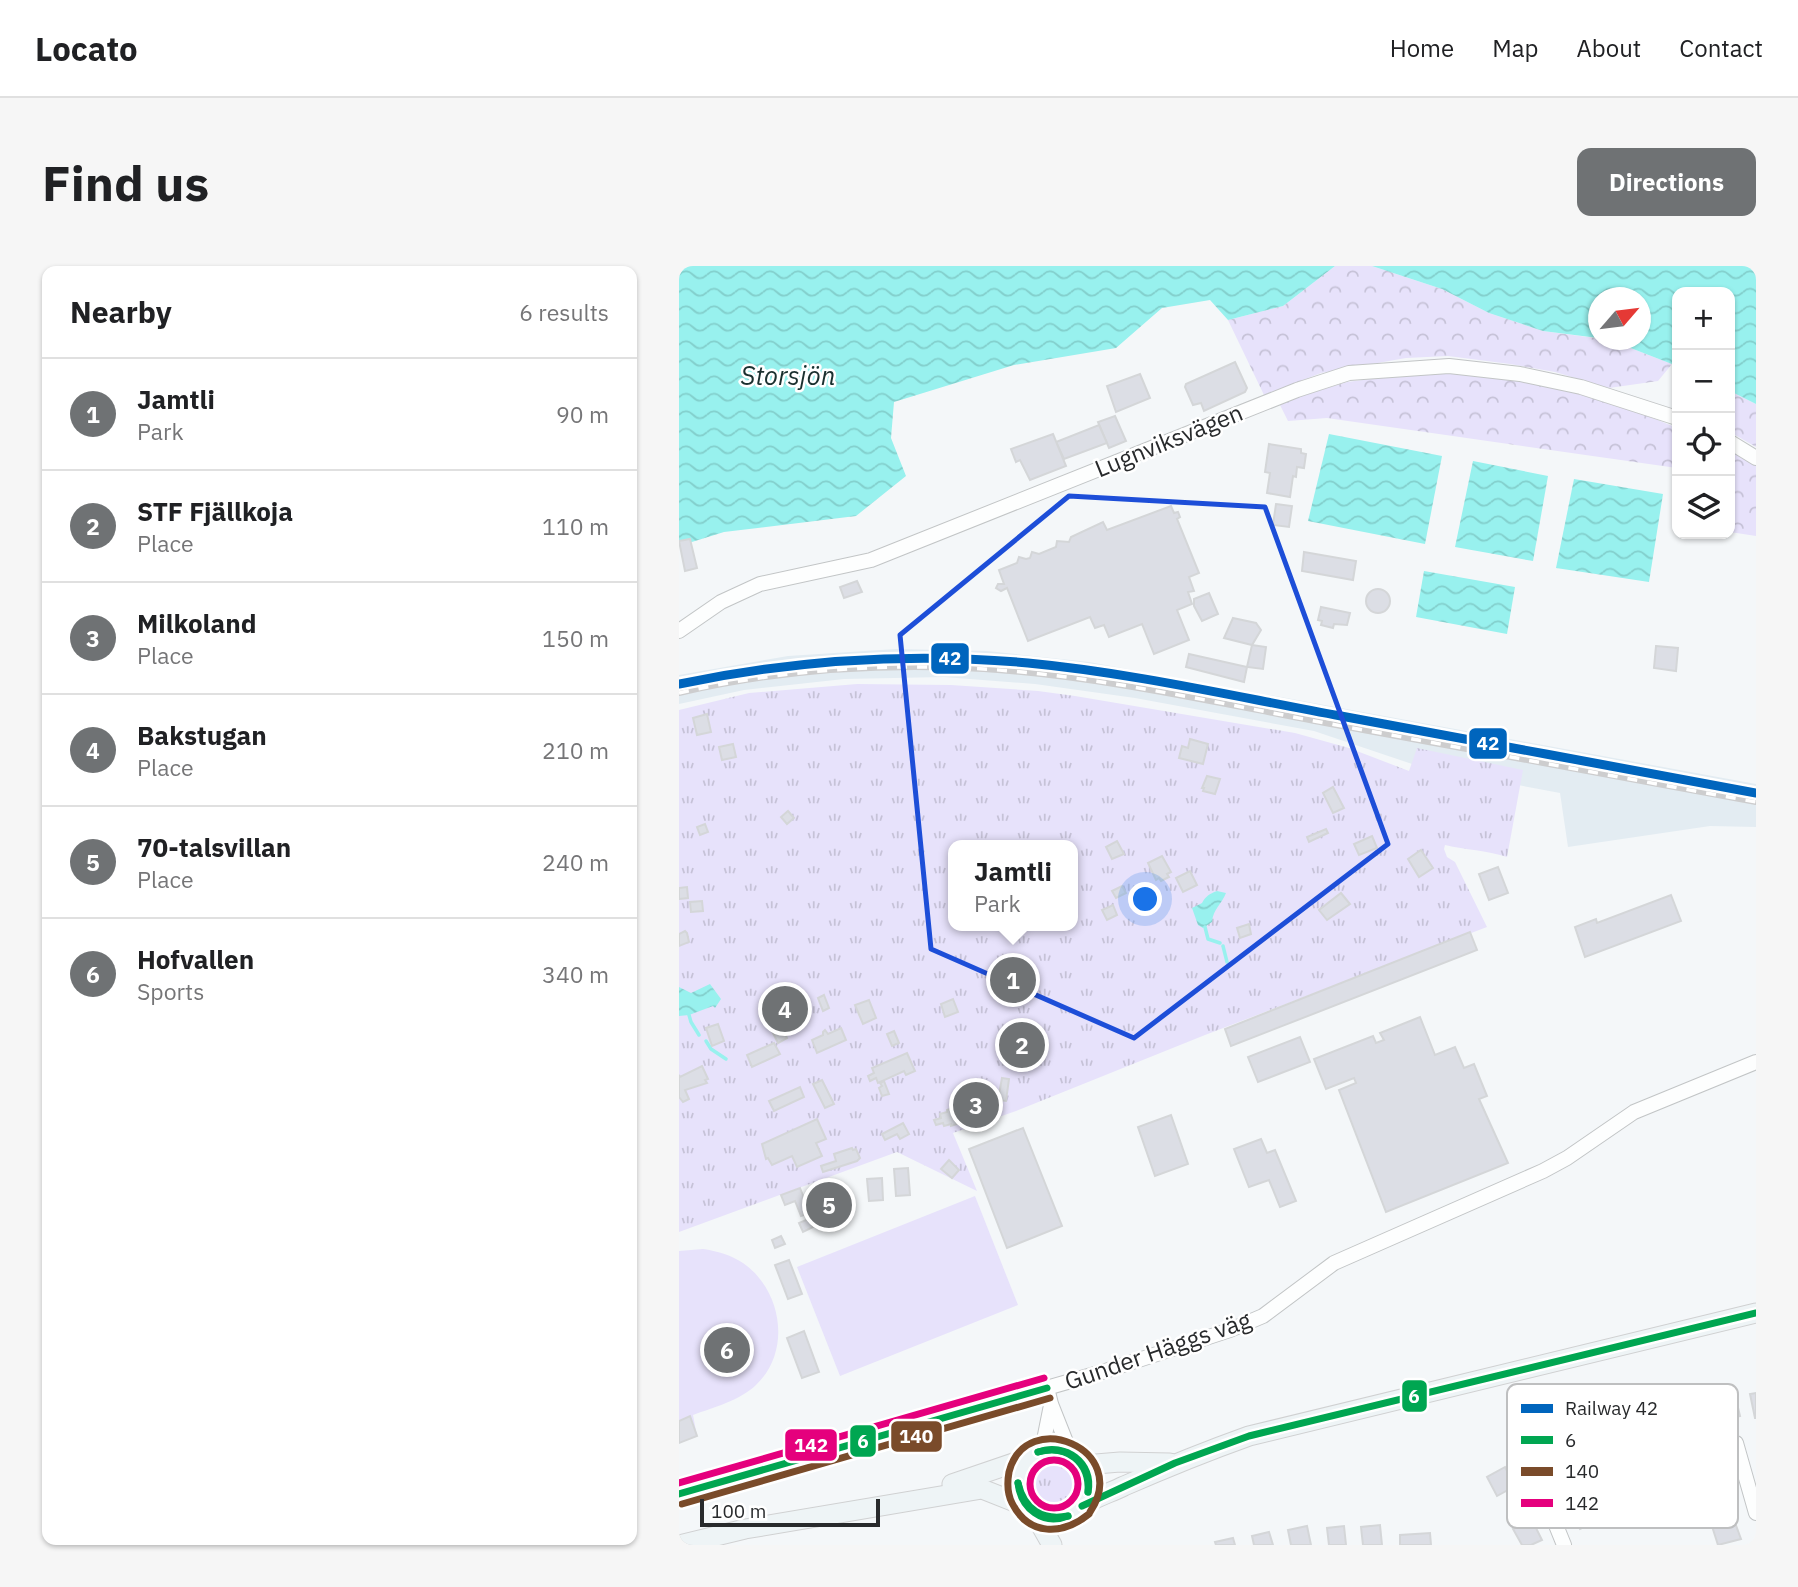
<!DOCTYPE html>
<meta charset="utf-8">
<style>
body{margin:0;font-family:"IBM Plex Sans",sans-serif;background:#f6f6f6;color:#202124}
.controls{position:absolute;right:21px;top:21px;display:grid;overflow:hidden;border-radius:14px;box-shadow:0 2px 5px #0004}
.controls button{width:63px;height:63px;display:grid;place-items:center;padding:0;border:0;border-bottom:2px solid #e0e0e0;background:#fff;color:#202124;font:35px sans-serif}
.compass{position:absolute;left:909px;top:21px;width:63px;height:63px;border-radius:50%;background:#fff;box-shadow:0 2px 5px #0004;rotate:62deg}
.scale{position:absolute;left:21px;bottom:18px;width:180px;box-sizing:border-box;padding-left:7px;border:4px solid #282a2c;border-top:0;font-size:19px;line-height:24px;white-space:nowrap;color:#282a2c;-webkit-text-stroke:5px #fff;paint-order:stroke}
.you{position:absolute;left:467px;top:634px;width:24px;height:24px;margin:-18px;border:5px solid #fff;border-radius:50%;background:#1a73e8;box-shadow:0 0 0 10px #1a73e833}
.badge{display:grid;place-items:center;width:46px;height:46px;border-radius:50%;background:#6f7274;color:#fff;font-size:23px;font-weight:700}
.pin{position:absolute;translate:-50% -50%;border:4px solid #fff;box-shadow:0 2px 7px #0006}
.popup{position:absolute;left:269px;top:574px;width:130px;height:91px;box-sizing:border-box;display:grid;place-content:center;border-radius:14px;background:#fff;filter:drop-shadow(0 2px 5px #0005);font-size:23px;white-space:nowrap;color:#757577}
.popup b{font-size:26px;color:#202124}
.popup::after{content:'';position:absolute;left:50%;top:100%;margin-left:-14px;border:14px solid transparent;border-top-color:#fff}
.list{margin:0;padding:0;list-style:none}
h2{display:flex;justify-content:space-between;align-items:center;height:91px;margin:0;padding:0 28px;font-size:30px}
h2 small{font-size:23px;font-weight:400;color:#757577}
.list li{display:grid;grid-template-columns:46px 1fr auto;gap:21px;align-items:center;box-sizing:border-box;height:112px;padding:0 28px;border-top:2px solid #e0e0e0}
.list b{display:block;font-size:26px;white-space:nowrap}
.list p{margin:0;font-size:23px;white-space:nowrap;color:#757577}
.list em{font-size:23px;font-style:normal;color:#757577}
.icon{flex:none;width:38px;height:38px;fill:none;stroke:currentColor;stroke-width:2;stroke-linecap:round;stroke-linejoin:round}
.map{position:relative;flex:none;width:1077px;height:1279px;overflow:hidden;border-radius:14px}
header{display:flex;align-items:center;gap:42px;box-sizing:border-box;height:98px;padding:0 35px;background:#fff;border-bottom:2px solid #e0e0e0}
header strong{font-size:33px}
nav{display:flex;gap:38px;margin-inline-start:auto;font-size:24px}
.intro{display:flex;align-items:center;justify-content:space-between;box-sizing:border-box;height:168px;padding:0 42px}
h1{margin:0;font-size:49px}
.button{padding:18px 32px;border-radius:14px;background:#6f7274;color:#fff;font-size:24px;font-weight:700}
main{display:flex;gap:42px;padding:0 42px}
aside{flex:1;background:#fff;border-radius:14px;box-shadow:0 2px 5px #0004}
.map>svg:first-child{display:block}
.built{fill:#e3ecf2}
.grass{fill:#e7e2fb}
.forest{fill:url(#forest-crowns)}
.park{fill:url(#park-tufts);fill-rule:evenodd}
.water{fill:url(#water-waves)}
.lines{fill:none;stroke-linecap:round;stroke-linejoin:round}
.stream{stroke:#98f1ee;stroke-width:3.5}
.building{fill:#dcdee5;stroke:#d4d6d8;stroke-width:2}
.minor-casing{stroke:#c2c5c6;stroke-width:16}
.major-casing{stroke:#d0d1d2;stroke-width:21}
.minor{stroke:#fdfefe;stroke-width:14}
.major{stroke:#eef4f6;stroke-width:19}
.rail-casing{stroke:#cdcdce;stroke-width:6}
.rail{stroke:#fff;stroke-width:3.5;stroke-dasharray:10;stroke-linecap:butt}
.bus-1-casing{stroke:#fff;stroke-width:12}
.bus-2-casing{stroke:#fff;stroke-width:12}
.bus-3-casing{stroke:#fff;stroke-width:12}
.bus-1{stroke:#00a651;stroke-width:7}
.bus-2{stroke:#7a4b2a;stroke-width:7}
.bus-3{stroke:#e5007d;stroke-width:7}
.rail-1-casing{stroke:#fff;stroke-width:14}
.rail-1{stroke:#0065bd;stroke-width:9}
.marked{fill:none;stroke:#1d4ed8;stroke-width:5;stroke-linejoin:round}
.labels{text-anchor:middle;stroke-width:5;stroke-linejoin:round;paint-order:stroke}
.street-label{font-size:24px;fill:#282a2c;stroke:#fff}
.water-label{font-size:26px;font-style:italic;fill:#1a302f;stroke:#fff}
.key{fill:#fff;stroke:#bebfc0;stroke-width:2}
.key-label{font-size:19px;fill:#282a2c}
.line-badge{stroke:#fff;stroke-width:2.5}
.badge-label{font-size:19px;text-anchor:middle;font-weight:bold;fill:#fff}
</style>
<header>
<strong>Locato</strong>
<nav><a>Home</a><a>Map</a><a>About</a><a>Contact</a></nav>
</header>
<div class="intro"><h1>Find us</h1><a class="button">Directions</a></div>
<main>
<aside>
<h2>Nearby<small>6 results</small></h2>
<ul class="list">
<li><span class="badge">1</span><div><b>Jamtli</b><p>Park</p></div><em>90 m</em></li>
<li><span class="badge">2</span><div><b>STF Fjällkoja</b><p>Place</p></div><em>110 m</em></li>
<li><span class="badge">3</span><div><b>Milkoland</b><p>Place</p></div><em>150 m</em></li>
<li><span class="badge">4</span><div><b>Bakstugan</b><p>Place</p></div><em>210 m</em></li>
<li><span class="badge">5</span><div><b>70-talsvillan</b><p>Place</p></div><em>240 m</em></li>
<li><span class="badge">6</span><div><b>Hofvallen</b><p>Sports</p></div><em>340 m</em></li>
</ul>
</aside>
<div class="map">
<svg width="1077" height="1279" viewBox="0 0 1077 1279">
<defs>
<pattern id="forest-crowns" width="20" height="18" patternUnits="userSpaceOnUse" patternTransform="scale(1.75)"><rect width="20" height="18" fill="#e7e2fb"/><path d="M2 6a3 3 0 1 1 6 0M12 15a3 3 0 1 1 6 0" fill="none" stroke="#c6c2d7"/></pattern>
<pattern id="park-tufts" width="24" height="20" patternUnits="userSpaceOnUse" patternTransform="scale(1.75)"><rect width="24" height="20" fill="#e7e2fb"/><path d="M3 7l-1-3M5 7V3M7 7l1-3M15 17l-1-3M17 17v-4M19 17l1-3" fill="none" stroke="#c6c2d7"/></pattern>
<pattern id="water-waves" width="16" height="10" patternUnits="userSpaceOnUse" patternTransform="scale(1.75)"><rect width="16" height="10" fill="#98f1ee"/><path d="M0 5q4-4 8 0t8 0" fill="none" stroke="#83cfcc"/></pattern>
</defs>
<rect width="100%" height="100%" fill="#f4f7f9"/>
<polygon class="built" points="217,383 308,385 410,396 1077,518 1077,561 1031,560 889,581 881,527 739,500 635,465 456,432 356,418 265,411 165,413 65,424 0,438 0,409 109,390"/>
<g class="grass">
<polygon points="296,930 339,1039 161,1110 118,1001"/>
<path d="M24 983C38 985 52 989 64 997 103 1024 113 1085 77 1119 60 1135 35 1141 14 1149L18 1170 0 1177V985Z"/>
</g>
<g class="forest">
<polygon points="656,0 693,0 763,23 810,47 864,65 931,74 993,98 979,115 930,122 876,106 831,98 769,90 727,92 642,107 585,129 549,54 604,40"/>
<path d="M740 107C761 107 784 106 805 108 872 117 936 136 998 162V202L648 152 609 155 600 137 668 116Z"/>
<polygon points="1051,125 1077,138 1077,181 1051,166"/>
<polygon points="1051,184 1077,199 1077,270 1051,266"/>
</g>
<g class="park">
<path d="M178 418 272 419 359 425 396 430 616 467 670 482 730 505 738 482 844 504 828 591C807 584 787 584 766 579L765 583 768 591 776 596 808 661 526 769 337 845 274 867 298 925 218 886 0 966V444L70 427ZM274 579H394V660H274Z"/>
<circle cx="373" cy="1219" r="21"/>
</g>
<g class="water">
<polygon points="0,0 656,0 604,40 549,54 531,34 483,42 437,82 335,99 215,136 212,172 227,210 177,250 45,266 0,280"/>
<polygon points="693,0 1077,0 1077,138 1051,125 1051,26 998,26 998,100 931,74 961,74 961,32 919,32 919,72 864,65 810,47 763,23"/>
<polygon points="650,168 763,190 746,278 629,255"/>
<polygon points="794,195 869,210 854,295 776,281"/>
<polygon points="895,213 984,228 970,316 877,302"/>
<polygon points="745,305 836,321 828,368 737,351"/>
<path d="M538 625 547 627C543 638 534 643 533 656L524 662 519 659 513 642 523 637C527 630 530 628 538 625Z"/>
<polygon points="31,718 42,733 36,742 34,740 10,749 0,750 0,721 12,727"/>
</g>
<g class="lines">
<g class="stream">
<polyline points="526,661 529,673 541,677"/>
<polyline points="544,680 548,696"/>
<polyline points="10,749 12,756 20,769"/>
<polyline points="27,775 32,783 47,793"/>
</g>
</g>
<g class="building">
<polygon points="556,96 568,122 566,126 525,145 522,137 514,139 506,121 507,118"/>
<polygon points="461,108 471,132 437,146 428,120"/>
<polygon points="436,150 447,175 430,182 419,156"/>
<polygon points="420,159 428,177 385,193 377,176"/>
<polygon points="374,168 387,200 351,214 341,194 337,196 332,183"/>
<polygon points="590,178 622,183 622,187 627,188 625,202 618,201 617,211 614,210 611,231 588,227 591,207 586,206"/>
<polygon points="597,238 613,240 610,261 594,259"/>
<polygon points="492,240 495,247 499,246 501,251 498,253 520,307 510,311 515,325 509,326 513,338 498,344 510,374 475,388 463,358 430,371 425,359 416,362 411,351 349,375 328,322 322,325 317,322 319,318 325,318 320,304 338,297 340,291 347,293 351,292 353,286 360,288 377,281 378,275 390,276 392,271 424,256 428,264"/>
<polygon points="11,273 18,302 6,305 0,275"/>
<polygon points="625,286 677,295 674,314 623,305"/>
<polygon points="178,315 183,326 165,332 161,321"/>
<circle cx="699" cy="335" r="12"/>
<polygon points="530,327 539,348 523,355 515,340 515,333"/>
<polygon points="642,341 671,347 668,359 655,358 654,362 642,359 643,355 639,354"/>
<polygon points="554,352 577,357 582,364 573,379 545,372"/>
<polygon points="573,379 587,381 584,403 568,401"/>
<polygon points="977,380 999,382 997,405 975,402"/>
<polygon points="510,388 568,401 565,416 507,401"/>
<polygon points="28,448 32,466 18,469 14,452"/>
<polygon points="511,473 529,478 524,498 500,492 503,480 509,482"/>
<polygon points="54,478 57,491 43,494 40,481"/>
<polygon points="528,510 541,513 536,528 524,525 525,522 523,522"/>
<polygon points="654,521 665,542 654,547 644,527"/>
<polygon points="109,545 115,552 108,558 102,551"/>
<polygon points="26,558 29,566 21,569 18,561"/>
<polygon points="647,563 649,567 630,576 628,571"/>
<polygon points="693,570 698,582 680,589 675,578"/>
<polygon points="438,575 445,588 433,593 427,581"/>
<polygon points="742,584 754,602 740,611 729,593"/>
<polygon points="483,590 492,606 488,608 490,611 482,615 480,612 477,614 469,597"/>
<polygon points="819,601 829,627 810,634 800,608"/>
<polygon points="511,605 518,619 504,626 497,612"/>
<polygon points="443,620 447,627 437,632 433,625"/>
<polygon points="8,621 9,632 0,633 0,622"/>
<polygon points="662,627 671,638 648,654 640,644"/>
<polygon points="992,629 1002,655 906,691 896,661 917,653 918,657"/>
<polygon points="23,635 24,645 12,646 11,636"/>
<polygon points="434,639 438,649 428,654 423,644"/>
<polygon points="570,658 572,668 561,672 558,662"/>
<polygon points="6,665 8,667 10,676 0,680 0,668"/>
<polygon points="791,666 798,684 552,780 546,763"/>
<polygon points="109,729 116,739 113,740 116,747 102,752 95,734"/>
<polygon points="145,729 150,742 144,745 139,732"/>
<polygon points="274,733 279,746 266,751 262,738"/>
<polygon points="190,734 197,752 184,758 176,739"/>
<polygon points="741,751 756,789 776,781 785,802 795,798 808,830 800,833 829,897 707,946 660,824 677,817 675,812 647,823 635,793 694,770 697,777 705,774 701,767"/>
<polygon points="101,757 108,772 99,777 91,761"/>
<polygon points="39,758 45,775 33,780 27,762"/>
<polygon points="162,762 167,774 138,787 133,774 144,769 144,766 146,764 149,768"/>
<polygon points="215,765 220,777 213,780 208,768"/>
<polygon points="621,771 631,796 579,816 569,791"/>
<polygon points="95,777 101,788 73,801 68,789"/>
<polygon points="228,787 236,805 227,809 225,805 199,817 197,812 191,815 189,810 195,807 193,802"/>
<polygon points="23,800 29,813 26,814 28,817 6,824 10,833 4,836 0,831 0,809 1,811"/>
<polygon points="323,812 330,813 327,835 319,834"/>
<polygon points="143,814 155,838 146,842 134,818"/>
<polygon points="205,815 210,828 203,830 200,822 203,820 201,817"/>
<polygon points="305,815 307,820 312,819 317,833 312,835 316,846 272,860 272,858 265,860 264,857 257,859 255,854 262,852 261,848 268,846 268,844 295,835 292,828 287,829 284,822"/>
<polygon points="121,821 125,831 95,845 90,835"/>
<polygon points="492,849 509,898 476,910 459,861"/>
<polygon points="138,853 147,873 137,877 143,890 118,901 113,890 93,899 89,892 87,893 83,878"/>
<polygon points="224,857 230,868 221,873 218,868 206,874 203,868"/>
<polygon points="344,862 383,960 328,982 290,883"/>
<polygon points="582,873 588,887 596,884 617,935 601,941 590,914 570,921 555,883"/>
<polygon points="173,882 174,884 177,883 181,892 178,895 144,906 142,900 157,895 155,888"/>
<polygon points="270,894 280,904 273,912 262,903"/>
<polygon points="229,902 231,929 217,930 215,903"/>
<polygon points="203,912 204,934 190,935 188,913"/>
<polygon points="121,922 131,947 122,950 116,935 106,939 102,929"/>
<polygon points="169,926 173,937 163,940 164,944 141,953 135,939"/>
<polygon points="132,952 136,960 124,966 120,957"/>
<polygon points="102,970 106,978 96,982 93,974"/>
<polygon points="110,994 123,1028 109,1033 96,999"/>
<polygon points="125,1065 140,1106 123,1112 108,1072"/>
<polygon points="1077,1127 1077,1152 1076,1152 1071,1128"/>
<polygon points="1056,1129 1061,1150 1037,1156 1033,1141 1040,1139 1039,1133"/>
<polygon points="1020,1134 1026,1158 1008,1162 1005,1159 996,1162 993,1149 1001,1147 1000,1139"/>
<polygon points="982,1143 989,1166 969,1172 968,1168 956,1172 951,1157 961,1154 960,1150"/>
<polygon points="11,1150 18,1170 0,1177 0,1155"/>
<polygon points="928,1156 938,1177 926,1183 915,1183 910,1172 915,1169 913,1164"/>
<polygon points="891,1167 903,1189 891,1196 890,1192 882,1194 876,1183 882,1180 879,1174"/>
<polygon points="856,1179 869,1202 855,1210 851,1203 842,1209 836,1198 844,1194 841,1188"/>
<polygon points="1043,1200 1051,1221 1026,1229 1017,1206 1027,1202 1030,1205"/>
<polygon points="826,1201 836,1220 818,1230 808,1211"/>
<polygon points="908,1227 921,1254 901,1263 889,1236"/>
<polygon points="1046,1252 1047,1257 1055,1254 1062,1273 1039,1279 1032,1257"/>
<polygon points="853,1254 863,1274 852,1279 843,1279 834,1263"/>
<polygon points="701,1259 703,1279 684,1279 682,1261"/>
<polygon points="628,1260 632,1279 612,1279 609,1264"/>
<polygon points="665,1260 667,1279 650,1279 648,1262"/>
<polygon points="590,1266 594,1279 575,1279 573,1270"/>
<polygon points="751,1267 752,1279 721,1279 721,1269"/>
<polygon points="554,1272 556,1279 537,1279 536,1276"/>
</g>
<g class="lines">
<g class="minor-casing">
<g id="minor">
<polyline points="1051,176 1077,192"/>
<polyline points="0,365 42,336 81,318 192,294 618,124 670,107 770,100 841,108 902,121 998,152"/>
<polyline points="368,1122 372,1138 391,1186"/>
<polyline points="363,1184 372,1139"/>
<polyline points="0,1228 423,1106 551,1064 584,1050 655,997 864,905 888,892 955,846 1077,796"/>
<polyline points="885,1279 868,1237 890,1219 942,1198 1046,1173 1057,1177 1077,1247"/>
</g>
</g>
<g class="major-casing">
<g id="major">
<polyline points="405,1199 441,1196 491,1197"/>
<polyline points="273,1218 352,1191"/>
<path d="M403 1240C405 1234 410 1225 410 1219 411 1201 396 1184 378 1182 338 1179 325 1238 363 1251 371 1254 381 1255 389 1251 393 1249 397 1244 401 1241 414 1232 431 1227 445 1220 486 1202 528 1185 570 1170L1077 1047"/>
<polyline points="356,1249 373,1279"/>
<polyline points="0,1279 66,1263 303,1223 346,1240"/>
</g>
</g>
<use href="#minor" class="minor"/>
<use href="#major" class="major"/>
<g class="rail-casing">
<path id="rail" d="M0 427C100 404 203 397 305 403 419 410 533 436 646 457 790 483 933 510 1077 536"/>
</g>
<use href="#rail" class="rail"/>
<g class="bus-1-casing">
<g id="bus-1">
<path d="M359 1186C386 1176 415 1197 409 1226"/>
<path d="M359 1186C388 1178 411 1196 409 1226"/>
<path d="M339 1217C345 1243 363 1255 389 1250"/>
<path d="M339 1217C342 1243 364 1260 389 1250"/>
<polyline points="0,1228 368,1122"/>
<polyline points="403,1240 496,1197 570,1170 1077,1047"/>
</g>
</g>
<g class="bus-2-casing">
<g id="bus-2">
<polyline points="3,1238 371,1132"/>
<path d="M410 1248C384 1269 350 1271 333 1237 328 1227 328 1217 330 1206 347 1140 453 1183 411 1246"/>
</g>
</g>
<g class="bus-3-casing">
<g id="bus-3">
<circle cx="375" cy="1218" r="24"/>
<polyline points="0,1217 365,1112"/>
</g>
</g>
<use href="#bus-1" class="bus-1"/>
<use href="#bus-2" class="bus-2"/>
<use href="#bus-3" class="bus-3"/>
<g class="rail-1-casing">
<path id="rail-1" d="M0 418C115 394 232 386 349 397 454 407 558 431 662 450 800 476 939 501 1077 527"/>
</g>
<use href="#rail-1" class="rail-1"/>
</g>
<path class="marked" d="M390 230 586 241 709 578 455 772 252 683 221 369Z"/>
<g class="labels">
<g class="street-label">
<text transform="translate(490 175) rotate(-22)" y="8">Lugnviksvägen</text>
<text transform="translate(479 1085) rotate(-19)" y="8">Gunder Häggs väg</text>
</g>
<g class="water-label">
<text x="109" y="119">Storsjön</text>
</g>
</g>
<rect x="828" y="1118" width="231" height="144" rx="10" class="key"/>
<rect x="842" y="1138" width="32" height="9" fill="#0065bd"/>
<rect x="842" y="1170" width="32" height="8" fill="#00a651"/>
<rect x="842" y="1201" width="32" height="9" fill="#7a4b2a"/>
<rect x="842" y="1233" width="32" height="8" fill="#e5007d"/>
<g class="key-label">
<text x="886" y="1149">Railway 42</text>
<text x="886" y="1181">6</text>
<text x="886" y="1212">140</text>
<text x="886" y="1244">142</text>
</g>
<g class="line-badge">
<rect x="251" y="376" width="40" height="33" rx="7" fill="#0065bd"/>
<rect x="789" y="461" width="40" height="33" rx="7" fill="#0065bd"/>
<rect x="722" y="1113" width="27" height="34" rx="7" fill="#00a651"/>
<rect x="211" y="1154" width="53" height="33" rx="7" fill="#7a4b2a"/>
<rect x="170" y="1158" width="28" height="34" rx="7" fill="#00a651"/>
<rect x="105" y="1162" width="54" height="34" rx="7" fill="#e5007d"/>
</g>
<g class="badge-label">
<text x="271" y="399">42</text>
<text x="809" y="484">42</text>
<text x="735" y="1137">6</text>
<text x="237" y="1177">140</text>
<text x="184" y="1182">6</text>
<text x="132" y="1186">142</text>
</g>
</svg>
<div class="controls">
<button>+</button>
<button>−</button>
<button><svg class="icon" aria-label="locate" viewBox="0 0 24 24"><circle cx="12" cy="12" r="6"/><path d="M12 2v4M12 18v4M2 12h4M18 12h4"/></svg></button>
<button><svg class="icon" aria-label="layers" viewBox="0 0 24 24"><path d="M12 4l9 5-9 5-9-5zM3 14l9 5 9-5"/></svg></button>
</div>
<svg class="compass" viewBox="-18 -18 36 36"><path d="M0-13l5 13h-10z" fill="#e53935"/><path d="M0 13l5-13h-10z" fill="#757577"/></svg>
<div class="scale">100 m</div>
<div class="you"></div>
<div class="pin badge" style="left:334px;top:714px">1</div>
<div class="popup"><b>Jamtli</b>Park</div>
<div class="pin badge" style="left:343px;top:779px">2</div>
<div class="pin badge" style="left:297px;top:839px">3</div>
<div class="pin badge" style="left:106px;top:743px">4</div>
<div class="pin badge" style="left:150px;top:939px">5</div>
<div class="pin badge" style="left:48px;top:1084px">6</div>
</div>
</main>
